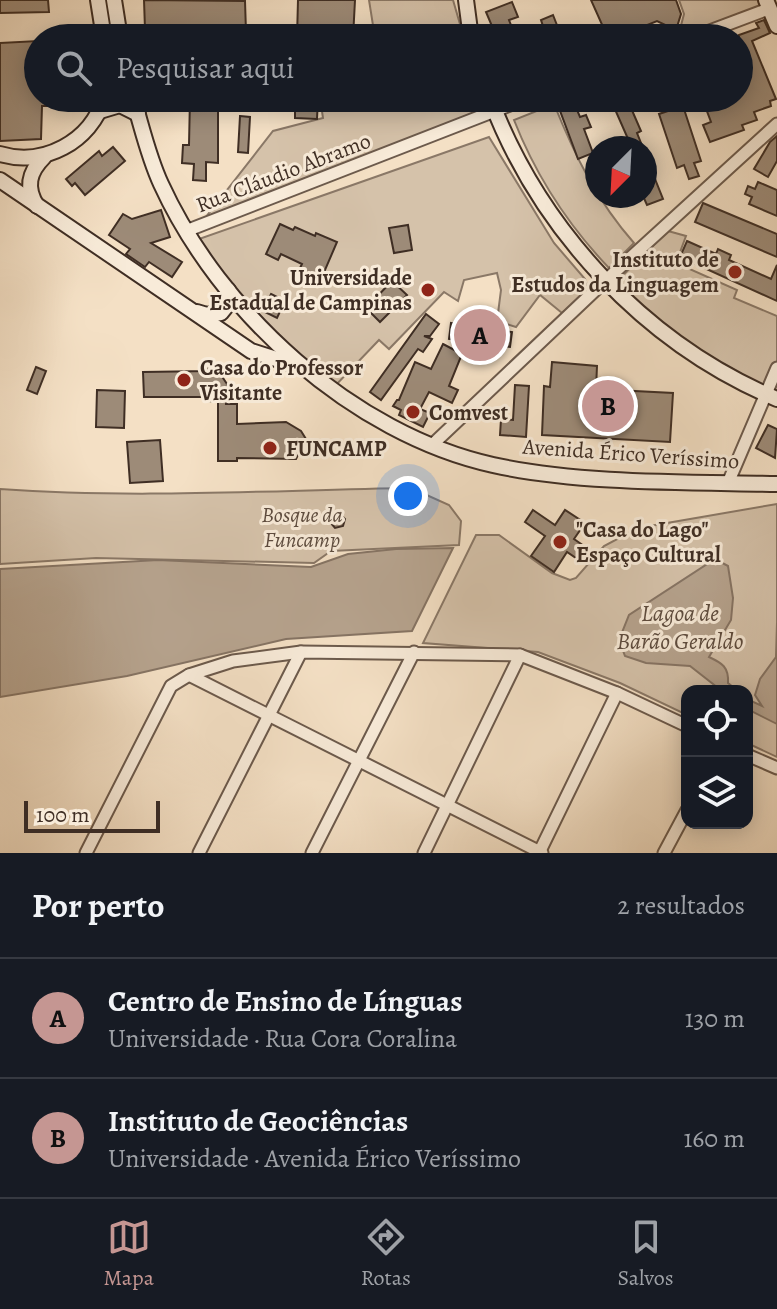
<!DOCTYPE html>
<html lang="pt">
<meta charset="utf-8">
<style>
body{margin:0;font-family:Alegreya,serif;background:#242831;color:#f1f3f6}
.controls{position:absolute;right:24px;bottom:24px;display:grid;overflow:hidden;border-radius:16px;box-shadow:0 4px 20px #0003}
.controls button{width:72px;height:72px;display:grid;place-items:center;padding:0;border:0;border-bottom:2px solid #363941;background:#171b24;color:#f1f3f6;font:40px sans-serif}
.compass{position:absolute;left:585px;top:136px;width:72px;height:72px;border-radius:50%;background:#171b24;box-shadow:0 4px 20px #0003;rotate:204deg}
.scale{position:absolute;left:24px;bottom:20px;width:136px;box-sizing:border-box;padding-left:8px;border:4px solid #3f2e24;border-top:0;font-size:22px;line-height:28px;white-space:nowrap;color:#3f2e24;-webkit-text-stroke:6px #f8ebd9;paint-order:stroke}
.you{position:absolute;left:408px;top:496px;width:28px;height:28px;margin:-20px;border:6px solid #fff;border-radius:50%;background:#1a73e8;box-shadow:0 0 0 12px #1a73e833}
.badge{display:grid;place-items:center;width:52px;height:52px;border-radius:50%;background:#c59692;color:#111;font-size:26px;font-weight:700}
.pin{position:absolute;translate:-50% -50%;border:4px solid #fff;box-shadow:0 2px 8px #0006}
.list{margin:0;padding:0;list-style:none}
h2{display:flex;justify-content:space-between;align-items:center;height:104px;margin:0;padding:0 32px;font-size:34px}
h2 small{font-size:26px;font-weight:400;color:#9ea1a6}
.list li{display:grid;grid-template-columns:52px 1fr auto;gap:24px;align-items:center;box-sizing:border-box;height:120px;padding:0 32px;border-top:2px solid #363941}
.list b{display:block;font-size:30px;white-space:nowrap}
.list p{margin:0;font-size:26px;white-space:nowrap;color:#9ea1a6}
.list em{font-size:26px;font-style:normal;color:#9ea1a6}
.icon{flex:none;width:44px;height:44px;fill:none;stroke:currentColor;stroke-width:2;stroke-linecap:round;stroke-linejoin:round}
.map{position:relative;flex:none;width:777px;height:853px;overflow:hidden}
.search{position:absolute;background:#171b24;box-shadow:0 4px 20px #0003;left:24px;right:24px;top:24px;height:88px;display:flex;align-items:center;gap:20px;box-sizing:border-box;padding:0 28px;border-radius:44px;color:#9ea1a6;font-size:30px}
.sheet{height:344px;background:#171b24}
nav{display:flex;justify-content:space-around;align-items:center;box-sizing:border-box;height:112px;border-top:2px solid #363941;background:#171b24;font-size:22px;color:#9ea1a6}
nav a{display:grid;justify-items:center;gap:4px}
nav .on{color:#c59692}
.map>svg:first-child{display:block}
.green{fill:#d5c2aa;stroke:#8a7867;stroke-width:2}
.water{fill:#b6a38e;stroke:#867464;stroke-width:2}
.building{fill:#9d8b78;stroke:#3f2e24;stroke-width:2}
.lines{fill:none;stroke-linecap:round;stroke-linejoin:round}
.street-casing{stroke:#6c5a4c;stroke-width:15}
.secondary-casing{stroke:#3f2e24;stroke-width:18}
.street{stroke:#f8ebd9;stroke-width:11}
.secondary{stroke:#f8ebd9;stroke-width:14}
.poi-dot{fill:#8f2418;stroke:#f8ebd9;stroke-width:3}
.labels{text-anchor:middle;stroke-width:6;stroke-linejoin:round;paint-order:stroke}
.street-label{font-size:22px;fill:#3f2e24;stroke:#f8ebd9}
.poi-label{font-size:22px;font-weight:bold;fill:#3f2e24;stroke:#f8ebd9;text-anchor:start}
.park-label{font-size:22px;font-style:italic;fill:#5d4c3f;stroke:#f8ebd9}
.water-label{font-size:24px;font-style:italic;fill:#5d4b3e;stroke:#f8ebd9}
</style>
<div class="map">
<svg width="777" height="853" viewBox="0 0 777 853">
<rect width="100%" height="100%" fill="#f4e0c5"/>
<filter id="stains"><feTurbulence type="fractalNoise" baseFrequency=".0025" numOctaves="4"/><feColorMatrix values="0 0 0 0 .2 0 0 0 0 .09 0 0 0 0 .02 0 0 0 .5 -.17"/></filter>
<radialGradient id="worn" r=".72"><stop offset=".6" stop-color="#630" stop-opacity="0"/><stop offset="1" stop-color="#630" stop-opacity=".3"/></radialGradient>
<g class="green">
<polygon points="369,0 453,0 464,38 375,38"/>
<polygon points="679,0 759,0 760,8 678,37 684,14"/>
<polygon points="320,98 483,98 487,111 202,222 273,131 323,118"/>
<path d="M554 104C575 156 597 201 634 243L609 268C567 224 536 176 514 120Z"/>
<polygon points="489,137 554,243 585,279 589,290 562,313 540,295 516,327 497,321 501,290 497,273 464,280 458,301 444,292 389,349 379,340 335,386 306,363 229,284 199,239"/>
<polygon points="668,231 686,236 676,263 737,290 734,298 777,316 777,368 765,394 698,359 611,287"/>
<path d="M411 488 449 505 461 521 459 545 331 551 314 563 96 558 0 564V489C137 499 274 490 411 488Z"/>
<polygon points="777,504 777,757 747,743 747,691 687,691 687,715 620,683 538,652 423,643 476,535 499,535 552,573 570,580 576,578 604,546 638,528"/>
</g>
<g class="water">
<polygon points="453,548 412,631 286,639 127,676 0,697 0,569 158,560 311,567 348,554 396,549"/>
<path d="M715 559 728 566 733 598 731 620 709 657C722 663 729 667 728 683L738 691H722L690 666 646 663 625 656 619 640 629 615Z"/>
<polygon points="777,623 777,724 747,709 747,699 762,706 755,695 760,679 776,657"/>
</g>
<g class="building">
<polygon points="0,0 48,0 49,12 0,13"/>
<polygon points="144,0 245,1 246,32 145,29"/>
<polygon points="298,0 355,0 353,38 297,38"/>
<polygon points="591,0 676,0 681,14 676,30 657,21 637,29 633,38 608,38"/>
<polygon points="512,2 518,17 509,20 516,38 497,38 486,12"/>
<polygon points="553,15 562,38 547,38 541,20"/>
<polygon points="764,20 770,33 752,41 776,99 770,101 771,106 754,112 757,120 742,125 744,130 710,142 703,125 711,122 702,98 739,98 739,92 744,90 739,70 746,68 739,51 739,35 759,28 756,23"/>
<polygon points="38,41 38,98 47,98 47,106 42,106 41,139 0,141 0,43"/>
<polygon points="190,98 218,98 218,163 206,162 206,181 193,180 194,164 182,163 183,145 189,145"/>
<polygon points="295,98 318,98 317,119 295,118"/>
<polygon points="562,98 572,98 580,117 586,115 591,127 584,129 593,153 578,159 556,100"/>
<polygon points="610,98 631,98 634,107 631,108 641,131 637,133 643,148 632,148"/>
<polygon points="683,106 701,161 694,163 699,176 689,179 684,165 677,168 659,114"/>
<polygon points="240,116 250,117 248,153 238,152"/>
<polygon points="777,136 777,161 768,177 754,169 770,142"/>
<polygon points="113,147 125,161 85,195 75,183 72,186 66,179 99,151 102,156"/>
<polygon points="645,154 663,199 647,205 643,196"/>
<polygon points="758,182 777,190 777,216 749,204 752,197 745,194 748,186 755,189"/>
<polygon points="703,203 777,234 777,257 695,222"/>
<polygon points="161,210 170,237 151,243 182,262 172,277 149,262 145,267 126,254 130,249 109,235 123,214 132,219"/>
<polygon points="280,224 293,230 295,227 315,236 316,233 337,242 319,284 297,274 302,264 281,254 278,260 266,254"/>
<polygon points="408,225 412,250 394,253 389,228"/>
<polygon points="687,241 716,254 718,249 731,255 729,260 771,279 777,265 777,301 680,257"/>
<polygon points="392,281 407,295 380,322 366,308"/>
<polygon points="271,294 285,301 277,318 263,311"/>
<polygon points="426,314 439,324 430,336 424,336 432,339 423,352 418,349 381,400 370,392"/>
<polygon points="451,323 512,332 510,347 449,339"/>
<polygon points="443,344 462,354 449,386 458,390 452,403 429,392 420,409 430,413 423,427 399,415 401,410 393,406 397,400 399,400 415,362 431,369"/>
<polygon points="552,362 597,366 596,389 673,393 670,442 542,435 544,386 550,387"/>
<polygon points="209,366 221,375 227,384 226,404 237,404 237,424 286,422 301,431 306,439 296,459 237,458 237,461 218,461 218,402 209,401 209,397 144,397 143,372 208,371"/>
<polygon points="36,367 46,371 37,394 27,390"/>
<polygon points="515,385 529,386 526,437 500,435 501,419 513,420"/>
<polygon points="97,390 125,391 124,428 96,427"/>
<polygon points="768,425 777,429 775,458 756,448"/>
<polygon points="160,440 163,481 130,483 127,442"/>
<polygon points="533,510 555,525 565,510 585,523 574,539 584,546 576,558 567,552 554,572 531,556 545,536 525,522"/>
<polygon points="340,514 345,519 343,526 335,528 330,522 333,515"/>
</g>
<g class="lines">
<g class="street-casing">
<g id="street">
<polyline points="691,38 768,9"/>
<polyline points="186,231 528,98"/>
<polyline points="432,445 605,281 777,124"/>
<polyline points="728,483 777,368"/>
<polyline points="189,675 542,853"/>
<polyline points="747,755 777,768"/>
<polyline points="86,853 171,686 189,675 233,661 301,652 520,655 617,693 687,726"/>
<polyline points="199,853 301,652"/>
<polyline points="312,853 414,652"/>
<polyline points="424,853 520,655"/>
<polyline points="539,853 617,693"/>
<polyline points="664,853 687,810"/>
</g>
</g>
<g class="secondary-casing">
<g id="secondary">
<polyline points="98,0 104,38"/>
<polyline points="114,0 120,38"/>
<polyline points="466,0 471,38"/>
<polyline points="766,0 777,26"/>
<path d="M133 98C142 127 148 156 161 184 220 313 353 434 493 465 579 484 688 482 777 484"/>
<path d="M490 98C540 231 646 344 777 399"/>
<polyline points="100,111 120,105 138,114"/>
<path d="M0 154C43 167 91 142 104 98"/>
<polyline points="0,180 251,351 301,367"/>
<path d="M37 206C25 187 29 172 44 157"/>
<polyline points="197,312 207,315 221,313 229,303 228,290"/>
</g>
</g>
<use href="#street" class="street"/>
<use href="#secondary" class="secondary"/>
</g>
<g class="poi-dot">
<circle cx="735" cy="272" r="8"/>
<circle cx="428" cy="290" r="8"/>
<circle cx="184" cy="380" r="8"/>
<circle cx="413" cy="412" r="8"/>
<circle cx="270" cy="448" r="8"/>
<circle cx="560" cy="542" r="8"/>
</g>
<g class="labels">
<g class="street-label">
<text transform="translate(283 172) rotate(-21)" y="8">Rua Cláudio Abramo</text>
<text transform="translate(631 453) rotate(4)" y="8">Avenida Érico Veríssimo</text>
</g>
<g class="poi-label">
<text x="719" y="267" text-anchor="end">Instituto de<tspan x="719" dy="25">Estudos da Linguagem</tspan></text>
<text x="412" y="285" text-anchor="end">Universidade<tspan x="412" dy="25">Estadual de Campinas</tspan></text>
<text x="200" y="375">Casa do Professor<tspan x="200" dy="25">Visitante</tspan></text>
<text x="429" y="420">Comvest</text>
<text x="286" y="456">FUNCAMP</text>
<text x="576" y="537">"Casa do Lago"<tspan x="576" dy="25">Espaço Cultural</tspan></text>
</g>
<g class="park-label">
<text x="302" y="522">Bosque da<tspan x="302" dy="25">Funcamp</tspan></text>
</g>
<g class="water-label">
<text x="680" y="621">Lagoa de<tspan x="680" dy="28">Barão Geraldo</tspan></text>
</g>
</g>
<rect width="100%" height="100%" filter="url(#stains)"/>
<rect width="100%" height="100%" fill="url(#worn)"/>
</svg>
<div class="controls">
<button><svg class="icon" aria-label="locate" viewBox="0 0 24 24"><circle cx="12" cy="12" r="6"/><path d="M12 2v4M12 18v4M2 12h4M18 12h4"/></svg></button>
<button><svg class="icon" aria-label="layers" viewBox="0 0 24 24"><path d="M12 4l9 5-9 5-9-5zM3 14l9 5 9-5"/></svg></button>
</div>
<svg class="compass" viewBox="-18 -18 36 36"><path d="M0-13l5 13h-10z" fill="#e53935"/><path d="M0 13l5-13h-10z" fill="#9ea1a6"/></svg>
<div class="scale">100 m</div>
<div class="you"></div>
<div class="pin badge" style="left:480px;top:335px">A</div>
<div class="pin badge" style="left:608px;top:406px">B</div>
<div class="search"><svg class="icon" aria-label="search" viewBox="0 0 24 24"><circle cx="10" cy="10" r="6"/><path d="M15 15l6 6"/></svg>Pesquisar aqui</div>
</div>
<section class="sheet">
<h2>Por perto<small>2 resultados</small></h2>
<ul class="list">
<li><span class="badge">A</span><div><b>Centro de Ensino de Línguas</b><p>Universidade · Rua Cora Coralina</p></div><em>130 m</em></li>
<li><span class="badge">B</span><div><b>Instituto de Geociências</b><p>Universidade · Avenida Érico Veríssimo</p></div><em>160 m</em></li>
</ul>
</section>
<nav>
<a class="on"><svg class="icon" aria-label="map" viewBox="0 0 24 24"><path d="M3 6l6-2 6 2 6-2v14l-6 2-6-2-6 2zM9 4v14M15 6v14"/></svg>Mapa</a>
<a><svg class="icon" aria-label="directions" viewBox="0 0 24 24"><path d="M12 3l9 9-9 9-9-9zM9 14v-3h6M13 9l2 2-2 2"/></svg>Rotas</a>
<a><svg class="icon" aria-label="saved" viewBox="0 0 24 24"><path d="M7 4h10v16l-5-4-5 4z"/></svg>Salvos</a>
</nav>
